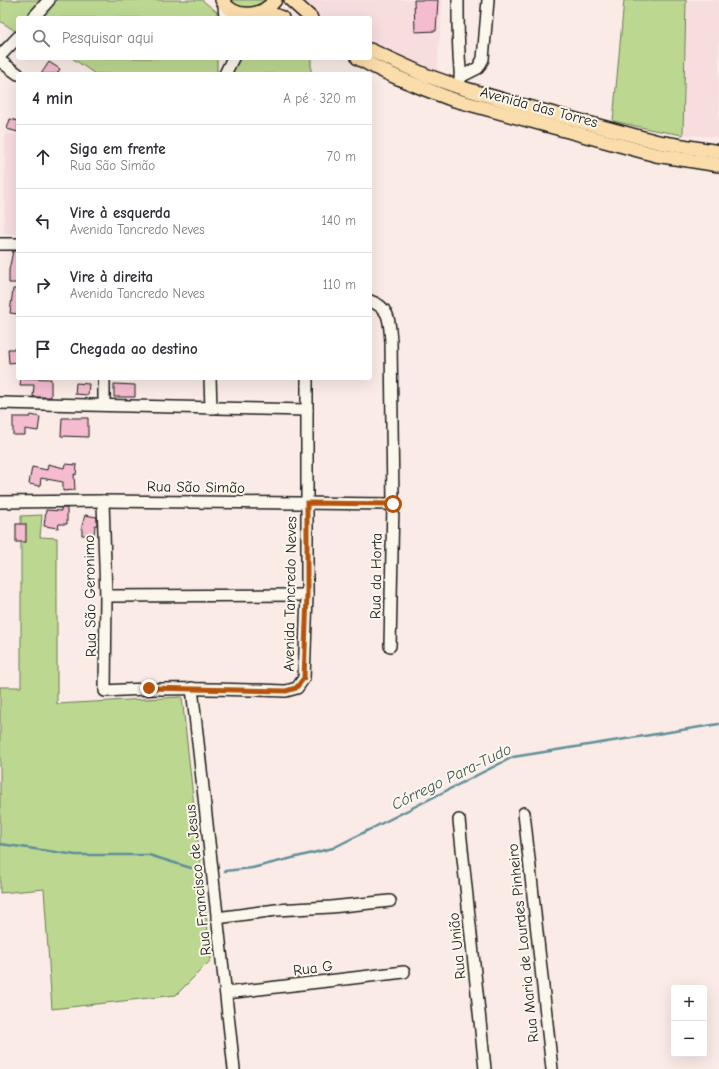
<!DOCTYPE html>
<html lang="pt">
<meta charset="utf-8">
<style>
body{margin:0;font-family:"Comic Neue",sans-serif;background:#f7f7f7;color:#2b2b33}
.controls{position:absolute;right:12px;bottom:12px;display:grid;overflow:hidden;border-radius:4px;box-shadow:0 4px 16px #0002}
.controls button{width:36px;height:36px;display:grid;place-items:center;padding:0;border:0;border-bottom:1px solid #e1e1e2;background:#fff;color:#2b2b33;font:20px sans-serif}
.stop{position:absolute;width:12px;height:12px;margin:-9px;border:3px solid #b45309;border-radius:50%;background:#fff}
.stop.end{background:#b45309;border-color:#fff;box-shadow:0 1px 4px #0008}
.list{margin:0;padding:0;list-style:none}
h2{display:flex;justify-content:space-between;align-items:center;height:52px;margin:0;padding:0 16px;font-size:17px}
h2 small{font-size:13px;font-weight:400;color:#7c7c81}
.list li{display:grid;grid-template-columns:26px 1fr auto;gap:12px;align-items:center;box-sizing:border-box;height:64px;padding:0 16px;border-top:1px solid #e1e1e2}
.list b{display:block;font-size:15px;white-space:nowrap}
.list p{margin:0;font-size:13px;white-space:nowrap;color:#7c7c81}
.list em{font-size:13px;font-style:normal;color:#7c7c81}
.icon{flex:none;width:22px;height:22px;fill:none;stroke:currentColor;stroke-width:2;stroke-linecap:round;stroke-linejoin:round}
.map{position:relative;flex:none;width:719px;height:1069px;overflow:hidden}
.search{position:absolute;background:#fff;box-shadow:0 4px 16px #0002;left:16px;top:16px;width:356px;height:44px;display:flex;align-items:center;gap:10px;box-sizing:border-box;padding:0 14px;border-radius:4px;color:#7c7c81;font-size:15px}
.panel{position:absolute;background:#fff;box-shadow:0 4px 16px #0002;left:16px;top:72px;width:356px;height:308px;border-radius:4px}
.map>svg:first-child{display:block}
.built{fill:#f8dddf}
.green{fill:#bcd890;stroke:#6c7a56}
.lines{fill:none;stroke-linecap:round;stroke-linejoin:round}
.stream{stroke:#608f99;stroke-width:2.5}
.building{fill:#f5bcd0;stroke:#1c1c1c}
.minor-casing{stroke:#1c1c1c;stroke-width:14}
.major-casing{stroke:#1c1c1c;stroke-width:16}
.minor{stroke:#fbf7ec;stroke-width:11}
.major{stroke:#faddab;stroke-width:13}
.route{stroke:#b45309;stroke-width:5}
.labels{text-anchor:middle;stroke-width:4;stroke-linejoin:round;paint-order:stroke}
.street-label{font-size:15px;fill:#1c1c1c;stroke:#fbf7ec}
.water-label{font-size:16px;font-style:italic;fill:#3e565b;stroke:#fbf7ec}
</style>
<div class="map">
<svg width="719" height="1069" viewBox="0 0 719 1069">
<rect width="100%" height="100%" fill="#faebe6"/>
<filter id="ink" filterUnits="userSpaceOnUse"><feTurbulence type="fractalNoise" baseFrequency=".025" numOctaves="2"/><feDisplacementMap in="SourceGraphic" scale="8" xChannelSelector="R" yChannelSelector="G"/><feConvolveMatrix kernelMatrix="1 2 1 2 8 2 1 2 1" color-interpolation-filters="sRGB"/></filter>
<g filter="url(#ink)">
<g class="built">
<polygon points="299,0 443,0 437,71 400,58 370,43 370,18 323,18 316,14"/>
<polygon points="686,0 719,0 719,137 684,135"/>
<polygon points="5,133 18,135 18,234 4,234"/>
</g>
<g class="green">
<polygon points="0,0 202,0 217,12 217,18 18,18 18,33 0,21"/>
<polygon points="225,0 271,0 250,13"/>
<polygon points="624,0 686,0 683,135 654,130 613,121"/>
<polygon points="72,58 217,58 217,74 95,74"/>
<polygon points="240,58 311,58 311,74 232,74"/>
<polygon points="42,515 40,537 57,538 57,704 182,697 211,960 176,995 52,1009 44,889 0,893 0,687 21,687 21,516"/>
</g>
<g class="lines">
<g class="stream">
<polyline points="0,844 76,855 149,855 191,868"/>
<polyline points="225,871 252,868 333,848 513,757 719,724"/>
</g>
</g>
<g class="building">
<polygon points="414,0 438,0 436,31 415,32"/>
<polygon points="49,62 60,69 57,74 41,74"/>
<polygon points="10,119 18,121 18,132 7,129"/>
<polygon points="13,251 18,251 18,283 9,283 9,270"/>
<polygon points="13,289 18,289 18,314 10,313"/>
<polygon points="8,349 18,349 18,362 9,363"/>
<polygon points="21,378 51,379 51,397 33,397 34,385 20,385"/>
<polygon points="76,383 89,384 88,395 75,394"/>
<polygon points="114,384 135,385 135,397 114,397"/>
<polygon points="31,415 40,417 38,431 25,429 25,435 13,435 13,417 30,417"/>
<polygon points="62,418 88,418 88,437 61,436"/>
<polygon points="48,464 64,468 65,464 77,465 76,475 74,474 75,490 63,491 63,482 41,478 40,486 29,484 32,467 47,470"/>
<polygon points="61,508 67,508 67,524 59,524 58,528 44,526 46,510 61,511"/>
<polygon points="85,515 97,517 97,525 95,525 94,536 82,535 82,526"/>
<rect x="16" y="524" width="10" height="18"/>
</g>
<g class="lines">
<g class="minor-casing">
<g id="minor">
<path d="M458 0C458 18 458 35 459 53 459 65 462 75 459 87"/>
<polyline points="224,4 225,18"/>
<polyline points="33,18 49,0"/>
<polyline points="0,56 18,37"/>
<polyline points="0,61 18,74"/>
<polyline points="225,74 233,58"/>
<polyline points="462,76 478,68 483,59 488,0"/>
<polyline points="0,244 18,244"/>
<path d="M370 301C391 308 389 322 391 341L393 504 390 646"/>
<polyline points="210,378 211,408"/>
<polyline points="0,403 307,410"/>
<polyline points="104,405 104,378"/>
<path d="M103 501 106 596 105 691C166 687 225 689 286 691L297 688 304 678 307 595V378"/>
<polyline points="0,502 103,501 393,504"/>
<polyline points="106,596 307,595"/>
<polyline points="192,688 234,1069"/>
<polyline points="524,813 552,1069"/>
<polyline points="459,820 485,1069"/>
<polyline points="217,918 276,910 331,907 390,901"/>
<polyline points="226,993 404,972"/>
</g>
</g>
<g class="major-casing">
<g id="major">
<path d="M222 0C234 20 262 18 275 0"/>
<polyline points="291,0 311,18"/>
<polyline points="264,11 282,18"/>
<polyline points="370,50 425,75 459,87 517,104 658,142 719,152"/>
<path d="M358 58C388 75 419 87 451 99L656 155 719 165"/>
</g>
</g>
<use href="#minor" class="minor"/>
<use href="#major" class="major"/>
</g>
</g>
<g class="lines" filter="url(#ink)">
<polyline class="route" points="149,688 286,691 296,688 304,678 307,595 307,503 393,504"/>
</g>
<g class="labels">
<g class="street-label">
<text transform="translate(539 107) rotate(15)" y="5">Avenida das Torres</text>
<text transform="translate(196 487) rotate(1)" y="5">Rua São Simão</text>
<text transform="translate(376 576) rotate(-89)" y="5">Rua da Horta</text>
<text transform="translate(290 594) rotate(-89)" y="5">Avenida Tancredo Neves</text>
<text transform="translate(90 596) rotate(-91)" y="5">Rua São Geronimo</text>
<text transform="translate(198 880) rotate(-96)" y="5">Rua Francisco de Jesus</text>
<text transform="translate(523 943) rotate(-96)" y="5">Rua Maria de Lourdes Pinheiro</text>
<text transform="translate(457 946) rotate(-96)" y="5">Rua União</text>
<text transform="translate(313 968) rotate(-7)" y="5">Rua G</text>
</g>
<g class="water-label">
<text transform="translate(451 776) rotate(-26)" y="6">Córrego Para-Tudo</text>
</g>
</g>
</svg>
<div class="controls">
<button>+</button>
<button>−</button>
</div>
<div class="stop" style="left:393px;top:504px"></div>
<div class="stop end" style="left:149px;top:688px"></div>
<div class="search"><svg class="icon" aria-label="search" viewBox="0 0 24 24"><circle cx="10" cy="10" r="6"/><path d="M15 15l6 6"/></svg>Pesquisar aqui</div>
<section class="panel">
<h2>4 min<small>A pé · 320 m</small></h2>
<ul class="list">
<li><svg class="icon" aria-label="ahead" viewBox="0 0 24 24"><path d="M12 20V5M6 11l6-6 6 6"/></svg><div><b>Siga em frente</b><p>Rua São Simão</p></div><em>70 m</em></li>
<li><svg class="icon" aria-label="left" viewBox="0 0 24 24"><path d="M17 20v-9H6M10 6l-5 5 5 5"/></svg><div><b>Vire à esquerda</b><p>Avenida Tancredo Neves</p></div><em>140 m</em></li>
<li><svg class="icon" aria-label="right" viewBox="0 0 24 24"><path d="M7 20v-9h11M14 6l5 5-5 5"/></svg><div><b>Vire à direita</b><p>Avenida Tancredo Neves</p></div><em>110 m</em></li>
<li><svg class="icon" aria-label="arrive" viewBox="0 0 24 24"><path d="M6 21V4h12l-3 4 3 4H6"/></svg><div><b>Chegada ao destino</b></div></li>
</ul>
</section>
</div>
